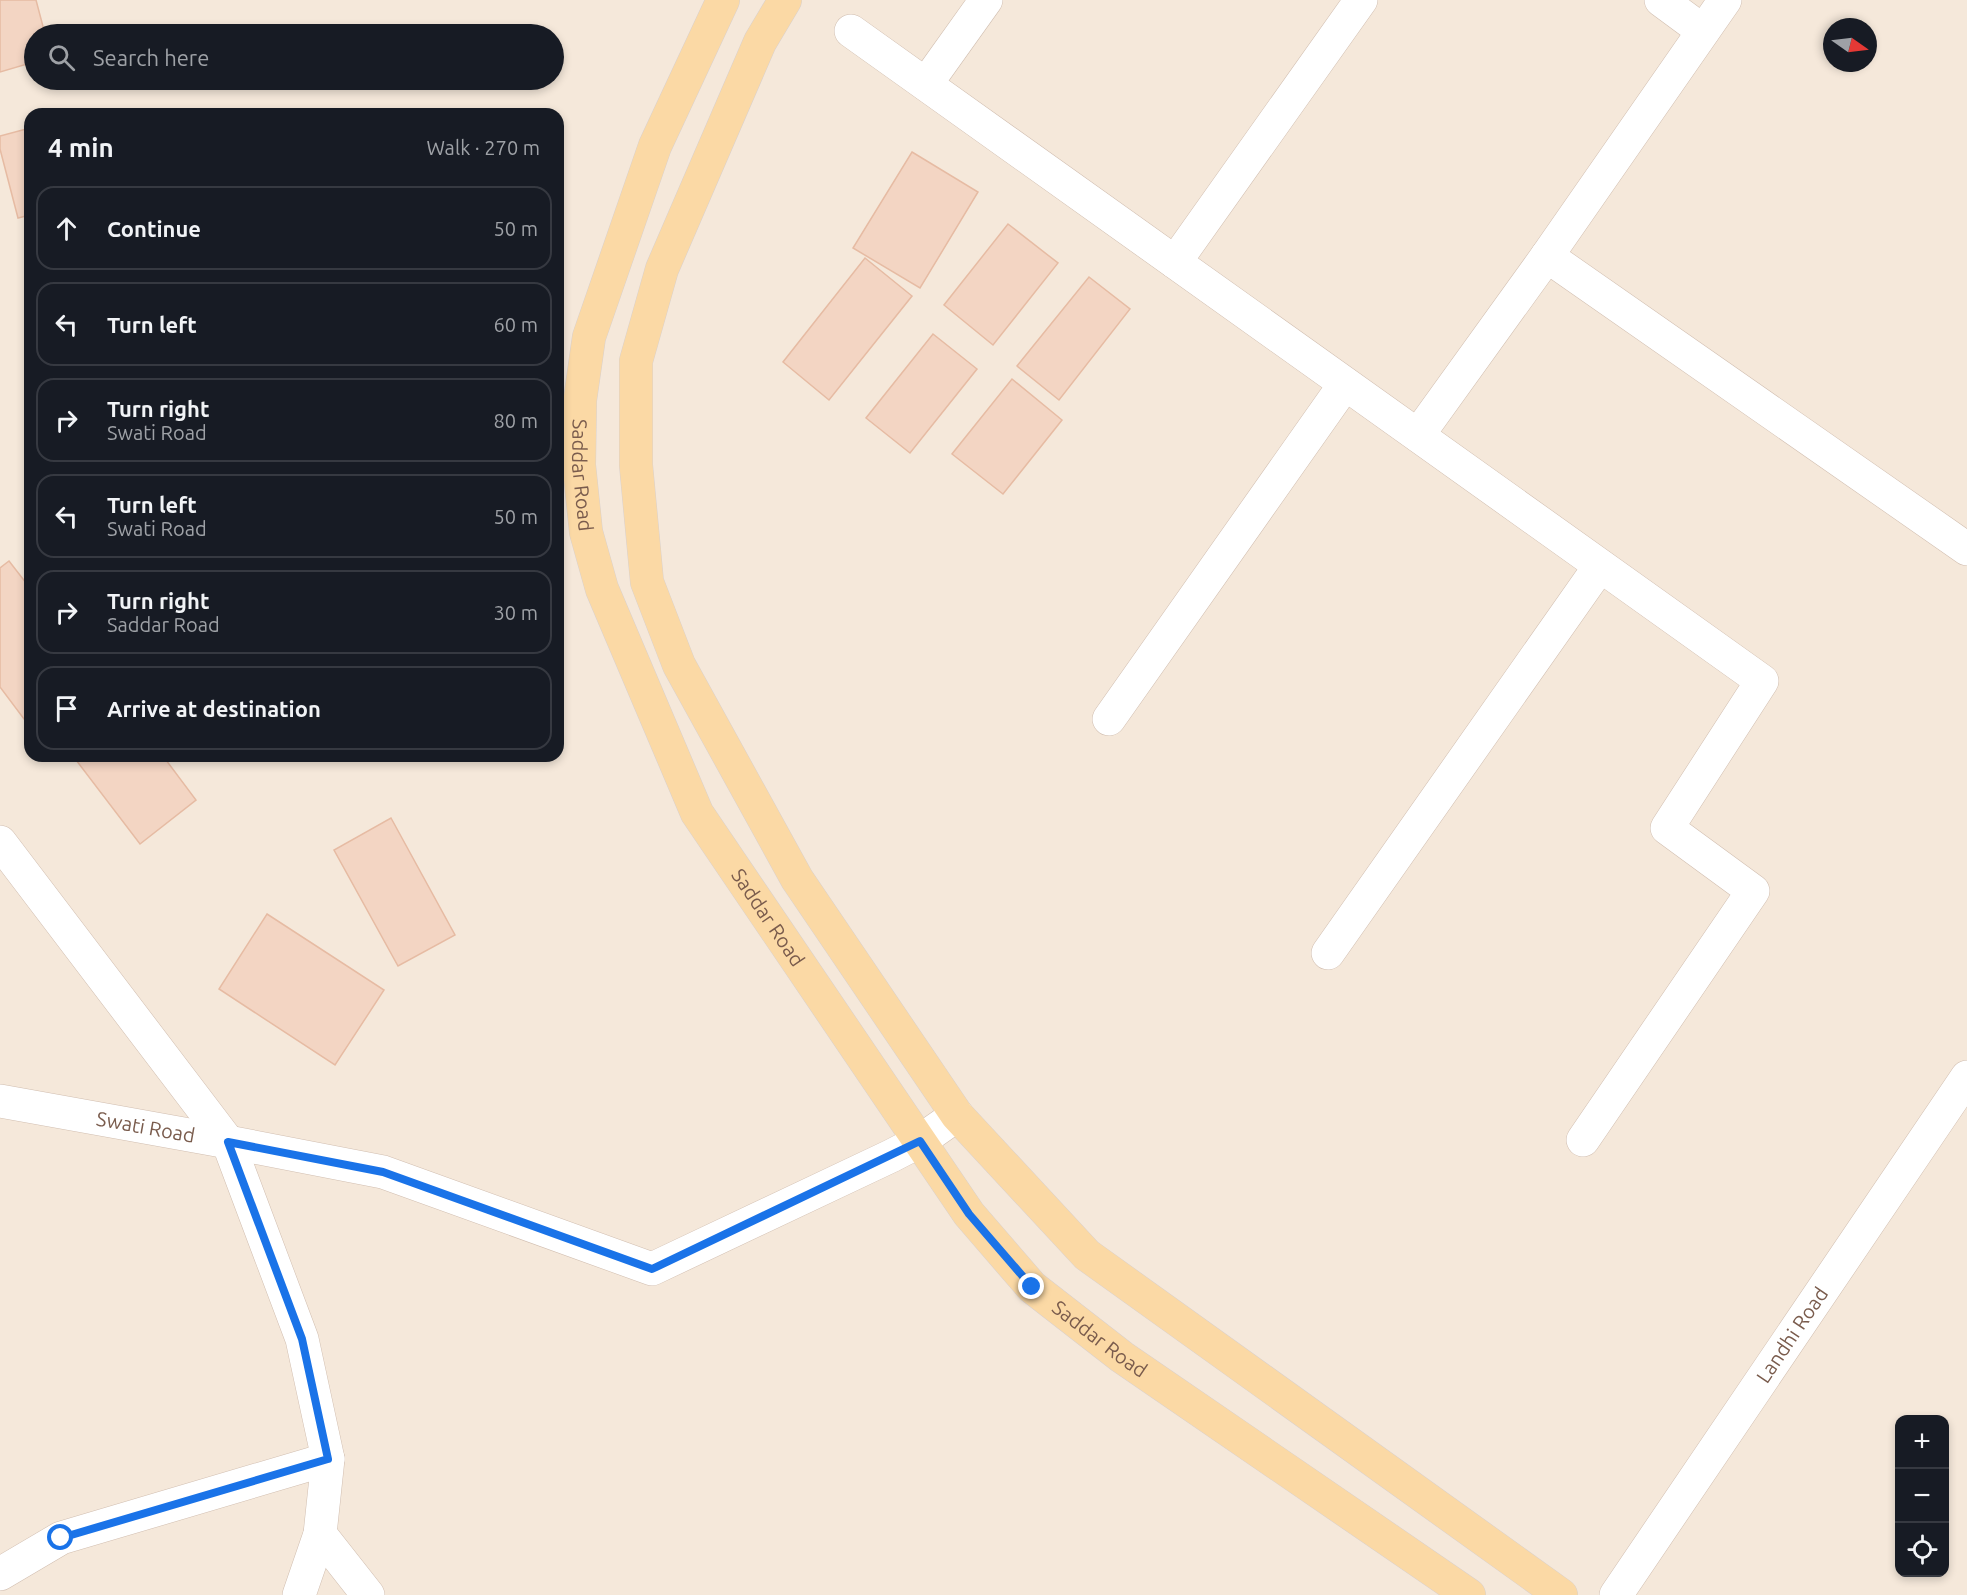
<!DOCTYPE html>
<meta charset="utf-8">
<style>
body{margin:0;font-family:Ubuntu,sans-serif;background:#20242c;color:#f1f3f6}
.controls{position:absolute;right:18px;bottom:18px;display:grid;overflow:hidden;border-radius:12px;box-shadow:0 3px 9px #0003}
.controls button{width:54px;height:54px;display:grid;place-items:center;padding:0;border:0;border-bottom:2px solid #363941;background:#171b24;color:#f1f3f6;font:30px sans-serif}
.compass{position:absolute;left:1823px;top:18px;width:54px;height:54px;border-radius:50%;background:#171b24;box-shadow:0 3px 9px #0003;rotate:104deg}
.stop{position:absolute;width:18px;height:18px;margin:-14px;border:4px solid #1a73e8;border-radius:50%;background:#fff}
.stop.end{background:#1a73e8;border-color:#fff;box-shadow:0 2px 6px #0008}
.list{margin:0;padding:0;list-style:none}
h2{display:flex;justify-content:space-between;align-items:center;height:78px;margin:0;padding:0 24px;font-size:26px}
h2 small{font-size:20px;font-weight:400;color:#9ea1a6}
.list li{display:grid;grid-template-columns:39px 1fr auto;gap:18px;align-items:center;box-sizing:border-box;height:84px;margin:0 12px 12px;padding:0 12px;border:2px solid #363941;border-radius:18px}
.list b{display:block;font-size:22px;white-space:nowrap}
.list p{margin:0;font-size:20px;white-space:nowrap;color:#9ea1a6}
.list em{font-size:20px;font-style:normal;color:#9ea1a6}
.icon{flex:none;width:33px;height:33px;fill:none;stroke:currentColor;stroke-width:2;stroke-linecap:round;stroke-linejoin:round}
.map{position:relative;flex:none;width:1967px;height:1595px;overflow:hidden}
.search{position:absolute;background:#171b24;box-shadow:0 3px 9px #0003;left:24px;top:24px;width:540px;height:66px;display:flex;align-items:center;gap:15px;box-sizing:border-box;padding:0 21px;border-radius:33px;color:#9ea1a6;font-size:22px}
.panel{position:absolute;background:#171b24;box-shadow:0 3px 9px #0003;left:24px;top:108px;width:540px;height:654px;border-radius:18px}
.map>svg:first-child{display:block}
.residential{fill:#f5e8da;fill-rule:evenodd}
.building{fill:#f3d5c3;stroke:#e6bba3;stroke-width:1.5}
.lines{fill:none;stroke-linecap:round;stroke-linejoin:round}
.minor-casing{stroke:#d1beb0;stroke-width:34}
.major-casing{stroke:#dad1cd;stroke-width:34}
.minor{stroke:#fff;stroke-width:33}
.major{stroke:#fbd9a5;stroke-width:33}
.route{stroke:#1a73e8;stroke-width:8}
.labels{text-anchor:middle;stroke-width:4.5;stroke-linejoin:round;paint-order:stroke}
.street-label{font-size:20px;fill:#7a5c4d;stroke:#fffaf3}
</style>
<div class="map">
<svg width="1967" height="1595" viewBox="0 0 1967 1595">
<rect width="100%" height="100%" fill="#fdf6ec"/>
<path class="residential" d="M0 0H1967V1595H0ZM1832 27H1868V63H1832ZM34 34H554V80H34ZM30 114H558V756H30ZM1900 1420H1944V1572H1900Z"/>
<g class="building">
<polygon points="0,0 36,0 45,34 34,34 34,62 0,72"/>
<polygon points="30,128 30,215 18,218 0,149 0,136"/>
<polygon points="912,152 978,192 920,288 853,248"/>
<polygon points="1008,224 1058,263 993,345 944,305"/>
<polygon points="865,258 912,296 829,400 783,362"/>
<polygon points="1089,277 1130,309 1059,400 1017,366"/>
<polygon points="933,334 977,369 910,453 866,418"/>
<polygon points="1012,379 1062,420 1003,494 952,454"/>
<polygon points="9,561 30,588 30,714 24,719 0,687 0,568"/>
<polygon points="73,756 163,756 196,800 140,844"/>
<polygon points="391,818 455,935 398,966 334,850"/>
<polygon points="267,914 384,990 335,1065 219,989"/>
</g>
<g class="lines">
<g class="minor-casing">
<g id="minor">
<polyline points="1661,0 1703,31"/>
<polyline points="851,31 1762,681 1667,828 1753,891 1583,1140"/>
<polyline points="926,84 986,0"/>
<polyline points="1547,256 1967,549"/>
<polyline points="1175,262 1361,0"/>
<polyline points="1418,435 1547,256 1725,0"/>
<polyline points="1109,719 1345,384"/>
<polyline points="0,842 228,1142 302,1339 328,1459 320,1534 299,1595"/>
<polyline points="1328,953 1600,566"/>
<path id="s1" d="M0 1101 228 1142 383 1172 652 1269 891 1156 920 1141 957 1115"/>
<polyline points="320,1534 368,1595"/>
<polyline points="0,1574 61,1538 328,1459"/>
<path id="s2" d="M1616 1595 1967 1077"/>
</g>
</g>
<g class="major-casing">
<g id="major">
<path id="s3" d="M723 0 655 146 589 337 580 400 579 465 586 532 602 589 697 813 969 1214 1032 1287 1122 1357 1469 1595"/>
<polyline points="785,0 760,42 662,269 636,361 636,465 647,582 679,665 797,879 957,1115 1087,1255 1561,1595"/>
</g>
</g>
<use href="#minor" class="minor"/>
<use href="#major" class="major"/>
</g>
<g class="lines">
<polyline class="route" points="61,1538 328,1459 302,1339 228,1142 383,1172 652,1269 920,1141 969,1214 1032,1287"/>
</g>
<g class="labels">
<g class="street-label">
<text dy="7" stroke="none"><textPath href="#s3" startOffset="502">Saddar Road</textPath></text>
<text dy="7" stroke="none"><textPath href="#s3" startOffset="988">Saddar Road</textPath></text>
<text dy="7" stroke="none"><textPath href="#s1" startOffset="148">Swati Road</textPath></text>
<text dy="7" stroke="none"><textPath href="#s2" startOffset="314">Landhi Road</textPath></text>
<text dy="7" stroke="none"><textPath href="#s3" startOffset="1528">Saddar Road</textPath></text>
</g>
</g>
</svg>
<div class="controls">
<button>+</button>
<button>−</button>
<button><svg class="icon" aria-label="locate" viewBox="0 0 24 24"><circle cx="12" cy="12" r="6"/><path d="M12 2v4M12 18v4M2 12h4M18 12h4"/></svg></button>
</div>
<svg class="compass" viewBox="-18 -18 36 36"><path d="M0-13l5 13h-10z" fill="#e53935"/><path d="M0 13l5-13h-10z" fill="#9ea1a6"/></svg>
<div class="stop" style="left:61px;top:1538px"></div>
<div class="stop end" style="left:1032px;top:1287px"></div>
<div class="search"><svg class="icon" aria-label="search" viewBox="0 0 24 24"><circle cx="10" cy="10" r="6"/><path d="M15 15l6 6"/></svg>Search here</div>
<section class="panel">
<h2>4 min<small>Walk · 270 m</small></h2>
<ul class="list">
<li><svg class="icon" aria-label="ahead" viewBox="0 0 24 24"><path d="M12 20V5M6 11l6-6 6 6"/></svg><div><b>Continue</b></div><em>50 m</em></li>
<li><svg class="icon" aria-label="left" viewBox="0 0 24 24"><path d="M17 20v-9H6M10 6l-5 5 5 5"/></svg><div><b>Turn left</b></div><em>60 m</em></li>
<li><svg class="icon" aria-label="right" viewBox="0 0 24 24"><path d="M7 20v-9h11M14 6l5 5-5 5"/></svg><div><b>Turn right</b><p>Swati Road</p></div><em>80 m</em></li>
<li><svg class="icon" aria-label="left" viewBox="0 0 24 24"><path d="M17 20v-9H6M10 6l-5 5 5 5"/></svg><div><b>Turn left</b><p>Swati Road</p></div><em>50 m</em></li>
<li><svg class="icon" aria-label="right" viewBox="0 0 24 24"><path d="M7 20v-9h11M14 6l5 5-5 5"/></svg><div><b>Turn right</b><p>Saddar Road</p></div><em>30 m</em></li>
<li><svg class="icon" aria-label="arrive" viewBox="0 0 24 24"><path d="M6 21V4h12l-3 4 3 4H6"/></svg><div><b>Arrive at destination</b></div></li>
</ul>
</section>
</div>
